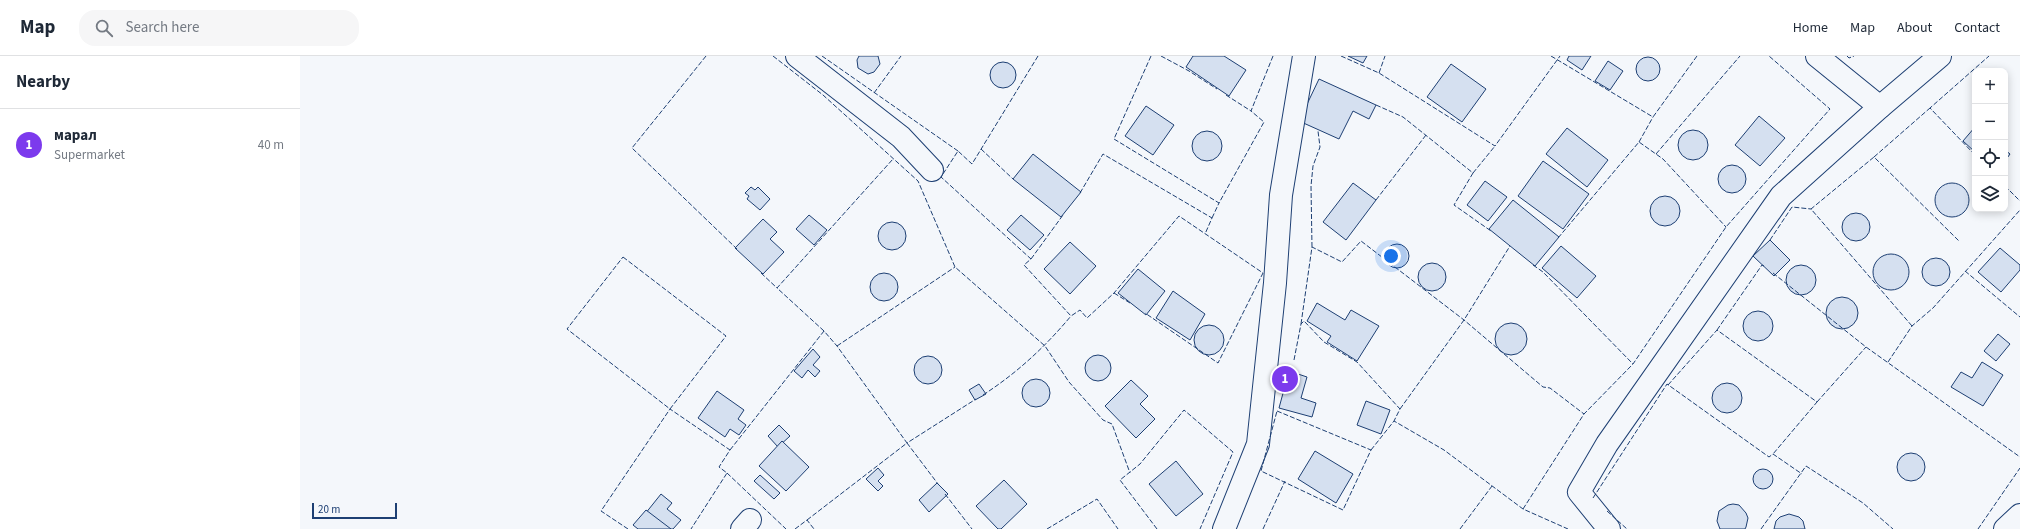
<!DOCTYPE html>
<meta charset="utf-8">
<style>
body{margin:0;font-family:"Source Sans 3",sans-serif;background:#f6f6f7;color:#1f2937}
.controls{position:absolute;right:12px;top:12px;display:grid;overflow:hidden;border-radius:8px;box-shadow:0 2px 10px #0003}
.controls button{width:36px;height:36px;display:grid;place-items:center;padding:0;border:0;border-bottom:1px solid #e0e1e3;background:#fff;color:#1f2937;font:20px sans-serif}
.scale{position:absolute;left:12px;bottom:10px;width:85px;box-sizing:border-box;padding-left:4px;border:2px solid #1d3f73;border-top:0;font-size:11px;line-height:14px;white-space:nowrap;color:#1d3f73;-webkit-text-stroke:3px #f4f7fb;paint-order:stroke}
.you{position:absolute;left:1091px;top:200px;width:14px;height:14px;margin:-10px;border:3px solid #fff;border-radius:50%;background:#1a73e8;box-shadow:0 0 0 6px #1a73e833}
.badge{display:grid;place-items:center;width:26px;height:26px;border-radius:50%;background:#7c3aed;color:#fff;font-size:13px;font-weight:700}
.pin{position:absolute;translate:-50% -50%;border:2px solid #fff;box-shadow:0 1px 4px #0006}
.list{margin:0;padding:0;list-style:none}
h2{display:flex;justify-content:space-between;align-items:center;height:52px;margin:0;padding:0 16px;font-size:17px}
h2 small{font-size:13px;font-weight:400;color:#747a83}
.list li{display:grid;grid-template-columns:26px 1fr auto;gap:12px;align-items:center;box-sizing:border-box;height:72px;padding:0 16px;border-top:1px solid #e0e1e3}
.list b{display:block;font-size:15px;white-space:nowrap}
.list p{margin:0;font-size:13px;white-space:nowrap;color:#747a83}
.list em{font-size:13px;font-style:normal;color:#747a83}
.icon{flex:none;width:22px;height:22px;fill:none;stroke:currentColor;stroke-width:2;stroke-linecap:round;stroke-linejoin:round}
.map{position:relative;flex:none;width:1720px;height:473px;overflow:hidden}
header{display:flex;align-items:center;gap:24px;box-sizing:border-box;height:56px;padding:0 20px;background:#fff;border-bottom:1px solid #e0e1e3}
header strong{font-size:19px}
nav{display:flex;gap:22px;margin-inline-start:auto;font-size:14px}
.search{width:280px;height:36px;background:#f6f6f7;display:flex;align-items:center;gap:10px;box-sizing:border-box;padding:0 14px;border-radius:16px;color:#747a83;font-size:15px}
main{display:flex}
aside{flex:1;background:#fff}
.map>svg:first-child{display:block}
.building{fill:#d5e0f0;stroke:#1d3f73}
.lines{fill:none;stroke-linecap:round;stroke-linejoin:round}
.street-casing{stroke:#1d3f73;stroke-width:24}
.street{stroke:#f4f7fb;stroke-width:22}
.fence{stroke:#1d3f73;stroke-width:1;stroke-dasharray:5 2;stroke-linecap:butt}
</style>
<header>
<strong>Map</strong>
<div class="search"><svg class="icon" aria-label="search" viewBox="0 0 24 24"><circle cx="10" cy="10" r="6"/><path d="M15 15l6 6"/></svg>Search here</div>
<nav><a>Home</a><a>Map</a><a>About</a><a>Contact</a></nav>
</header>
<main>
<aside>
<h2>Nearby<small></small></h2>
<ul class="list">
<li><span class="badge">1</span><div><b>марал</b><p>Supermarket</p></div><em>40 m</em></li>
</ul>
</aside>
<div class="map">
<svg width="1720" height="473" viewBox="0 0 1720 473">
<rect width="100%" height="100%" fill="#f4f7fb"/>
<g class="building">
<polygon points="578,0 580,8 574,16 568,18 558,12 557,4 559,0"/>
<polygon points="893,0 924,0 946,14 929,40 886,11"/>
<polygon points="1048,0 1067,0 1063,7"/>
<polygon points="1269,0 1291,0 1282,14 1267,4"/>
<circle cx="1348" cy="13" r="12"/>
<polygon points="1308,5 1323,15 1310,34 1295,25"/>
<circle cx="703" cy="19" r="13"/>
<polygon points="1151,8 1186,33 1162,66 1127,41"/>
<polygon points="1019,23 1076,49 1069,63 1053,55 1039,83 999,65"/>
<polygon points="846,50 874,69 853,99 825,80"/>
<polygon points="1459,60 1485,82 1460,110 1435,89"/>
<polygon points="1675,71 1675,96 1663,85"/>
<polygon points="1267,72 1308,104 1287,131 1246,98"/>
<circle cx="1393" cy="89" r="15"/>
<circle cx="907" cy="90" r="15"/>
<polygon points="1705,94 1710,98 1705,105"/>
<polygon points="733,98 781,136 761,161 713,123"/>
<polygon points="1243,105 1289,138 1263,173 1218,140"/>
<circle cx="1432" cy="123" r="14"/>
<polygon points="1185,125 1207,141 1188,165 1167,149"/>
<polygon points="1053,127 1076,144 1046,184 1023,166"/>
<circle cx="1652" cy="144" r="17"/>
<polygon points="451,131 455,134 458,131 470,143 460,154 447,143 449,140 445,137"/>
<circle cx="1365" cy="155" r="15"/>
<polygon points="1213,144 1259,181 1235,210 1189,173"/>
<circle cx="1556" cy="171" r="14"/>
<polygon points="509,159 527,174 514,189 496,173"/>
<polygon points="721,159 744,179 730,194 707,174"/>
<polygon points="463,163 477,176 470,183 484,196 463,218 435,192"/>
<circle cx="592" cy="180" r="14"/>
<polygon points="1470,184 1490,204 1474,220 1453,200"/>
<polygon points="770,186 796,210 770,238 744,213"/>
<circle cx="1097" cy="200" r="12"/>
<polygon points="1261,190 1296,220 1277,242 1242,212"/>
<polygon points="1700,192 1720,209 1720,214 1701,236 1678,216"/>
<circle cx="1591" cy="216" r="18"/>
<circle cx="1636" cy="216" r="14"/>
<circle cx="1132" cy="221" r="14"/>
<circle cx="1501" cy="224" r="15"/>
<polygon points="838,213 865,235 846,259 818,237"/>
<circle cx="584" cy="231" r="14"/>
<polygon points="873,235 905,258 890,284 856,262"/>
<circle cx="1542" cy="257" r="16"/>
<polygon points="1017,247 1045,264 1051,254 1079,270 1057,305 1027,286 1031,280 1007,265"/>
<circle cx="1458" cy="270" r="15"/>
<circle cx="1211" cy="283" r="16"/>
<circle cx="909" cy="284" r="15"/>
<polygon points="1698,278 1710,288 1696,305 1684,295"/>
<polygon points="513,293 520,301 513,309 520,315 515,321 508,314 502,322 494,315"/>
<circle cx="798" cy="312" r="13"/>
<circle cx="628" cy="314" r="14"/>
<polygon points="1682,306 1703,319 1683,350 1651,331 1661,316 1672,322"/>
<polygon points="989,315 1007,321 1001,342 1016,347 1012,361 979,352"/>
<circle cx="736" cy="337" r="14"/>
<polygon points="831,324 848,340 840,348 855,363 836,382 805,350"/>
<circle cx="1427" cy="342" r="15"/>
<polygon points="679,328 686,338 675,344 669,334"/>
<polygon points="417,335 444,354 438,363 446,369 439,379 430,373 425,381 398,362"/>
<polygon points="1066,345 1090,354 1081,378 1057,369"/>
<polygon points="479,369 490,380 478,391 468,380"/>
<polygon points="482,385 509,411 486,435 459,410"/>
<polygon points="1015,395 1053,418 1036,447 998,423"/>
<circle cx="1611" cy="411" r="14"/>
<polygon points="876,405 903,438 876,460 849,428"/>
<polygon points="578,412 584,419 578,425 583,430 578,435 566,423"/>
<circle cx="1463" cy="423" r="10"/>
<polygon points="460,419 480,437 474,443 454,425"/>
<polygon points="704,424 727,448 701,473 698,473 676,450"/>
<polygon points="637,427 648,438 629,456 619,444"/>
<polygon points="361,438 372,447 367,453 381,464 373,473 364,473 345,458"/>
<polygon points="1433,448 1439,449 1446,457 1448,462 1446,471 1445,473 1420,473 1417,465 1419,455 1428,449"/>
<polygon points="346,454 371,473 338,473 333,469"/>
<polygon points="1489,458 1499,461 1503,465 1505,473 1474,473 1476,465 1480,461"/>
</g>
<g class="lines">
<g class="street-casing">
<g id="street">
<polyline points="497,0 601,81 632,114"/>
<polyline points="1517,0 1580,51"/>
<polyline points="442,473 450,464"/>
<polyline points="924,473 958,388 975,227 981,139 1004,0"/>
<polyline points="1309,473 1279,436 1307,388 1481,140 1580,51 1640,0"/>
<polyline points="1705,473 1720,459"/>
</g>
</g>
<use href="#street" class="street"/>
<g class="fence">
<polyline points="406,0 332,92 437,193"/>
<polyline points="473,0 523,39 618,125 655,211 745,290 769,326 803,364 812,368 830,417"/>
<polyline points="522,0 658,95"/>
<polyline points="738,0 672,108 658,95 641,121 731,203 724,209 771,260 780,254 787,262 814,237 879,160 963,217 918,307 845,257"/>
<polyline points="851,0 814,83 919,147 964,66 951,55"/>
<polyline points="861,0 889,15 917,33"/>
<polyline points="1041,0 1079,17 1195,90 1260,0"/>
<polyline points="1251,0 1353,61 1397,0"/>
<polyline points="1547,0 1549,2 1554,0"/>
<polyline points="1079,17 1085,0"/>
<polyline points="574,37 601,0"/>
<polyline points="926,39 951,55 973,0"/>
<polyline points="1076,49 1103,61 1173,117 1154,149 1191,175"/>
<polyline points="1339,86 1353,61"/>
<polyline points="681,93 713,123"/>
<polyline points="1356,98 1440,0"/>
<polyline points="1675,99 1630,52 1689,0"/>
<polyline points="1574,101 1630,52"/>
<polyline points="1173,117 1195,90"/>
<polyline points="1705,130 1720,145"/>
<polyline points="780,137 803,98 912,162 905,178"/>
<polyline points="1076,144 1126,79"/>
<polyline points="912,162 919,147"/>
<polyline points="1258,182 1339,86 1363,103 1426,171"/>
<polyline points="1470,184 1492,151 1511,153"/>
<polyline points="1012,191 1011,130 1013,110 1020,91 1018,75"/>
<polygon points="323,201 426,280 370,353 267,273"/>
<polyline points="731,203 763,159"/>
<polyline points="1233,209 1243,216 1333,308"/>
<polyline points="1665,215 1720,261"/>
<polyline points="461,217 477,232"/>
<polyline points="1473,217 1566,291 1720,401"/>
<polyline points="814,237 830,247"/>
<polyline points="1001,268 1012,191 1042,206 1061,185 1164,264 1243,331 1250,332 1284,358"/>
<polyline points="1612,270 1511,153 1574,101 1659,185"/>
<polyline points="1417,274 1462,209 1464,210"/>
<polyline points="524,275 477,232 593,103"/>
<polyline points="537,290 655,211"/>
<polyline points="994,304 1001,268 1004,265 1024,286 1057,306 1100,353 1094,365"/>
<polyline points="1588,306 1612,270 1633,252 1720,154"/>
<polyline points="1368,329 1417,274 1517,346 1473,398"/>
<path d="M683 339C717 317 745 291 771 260"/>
<polyline points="1517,346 1566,291"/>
<polyline points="1100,353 1164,264 1210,190"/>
<polygon points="977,355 1071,394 1043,454 961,415"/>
<polyline points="430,394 524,275 537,290 607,387 676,343"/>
<polyline points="1071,394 1094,365 1144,394 1223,453 1268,473"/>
<polyline points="427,417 486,473"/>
<polyline points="645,438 672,473"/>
<polyline points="1293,442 1367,328 1469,401 1473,398 1502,418"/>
<polyline points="1223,453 1284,358 1333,308 1426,171 1530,53 1469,0"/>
<polyline points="1307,455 1327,473"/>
<polyline points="507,464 607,387 638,428"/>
<polyline points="328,473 301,455 370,353 430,394 419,411 427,417 391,473"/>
<polyline points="495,473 507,464 514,473"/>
<polyline points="747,473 797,443 818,473"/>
<polyline points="857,473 820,424 840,408 884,354 933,396 900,473"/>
<polyline points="963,473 985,425"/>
<polyline points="1160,473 1192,430"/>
<polyline points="1461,473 1506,410 1563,447 1593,473"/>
<polyline points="1678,473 1720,412"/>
</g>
</g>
</svg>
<div class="controls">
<button>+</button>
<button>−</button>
<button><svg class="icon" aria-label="locate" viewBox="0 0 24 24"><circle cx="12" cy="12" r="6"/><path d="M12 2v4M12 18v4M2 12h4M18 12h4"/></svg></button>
<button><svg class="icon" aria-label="layers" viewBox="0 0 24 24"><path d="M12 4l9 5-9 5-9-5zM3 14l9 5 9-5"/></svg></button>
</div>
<div class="scale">20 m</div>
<div class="you"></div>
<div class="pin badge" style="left:985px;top:323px">1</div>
</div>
</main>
